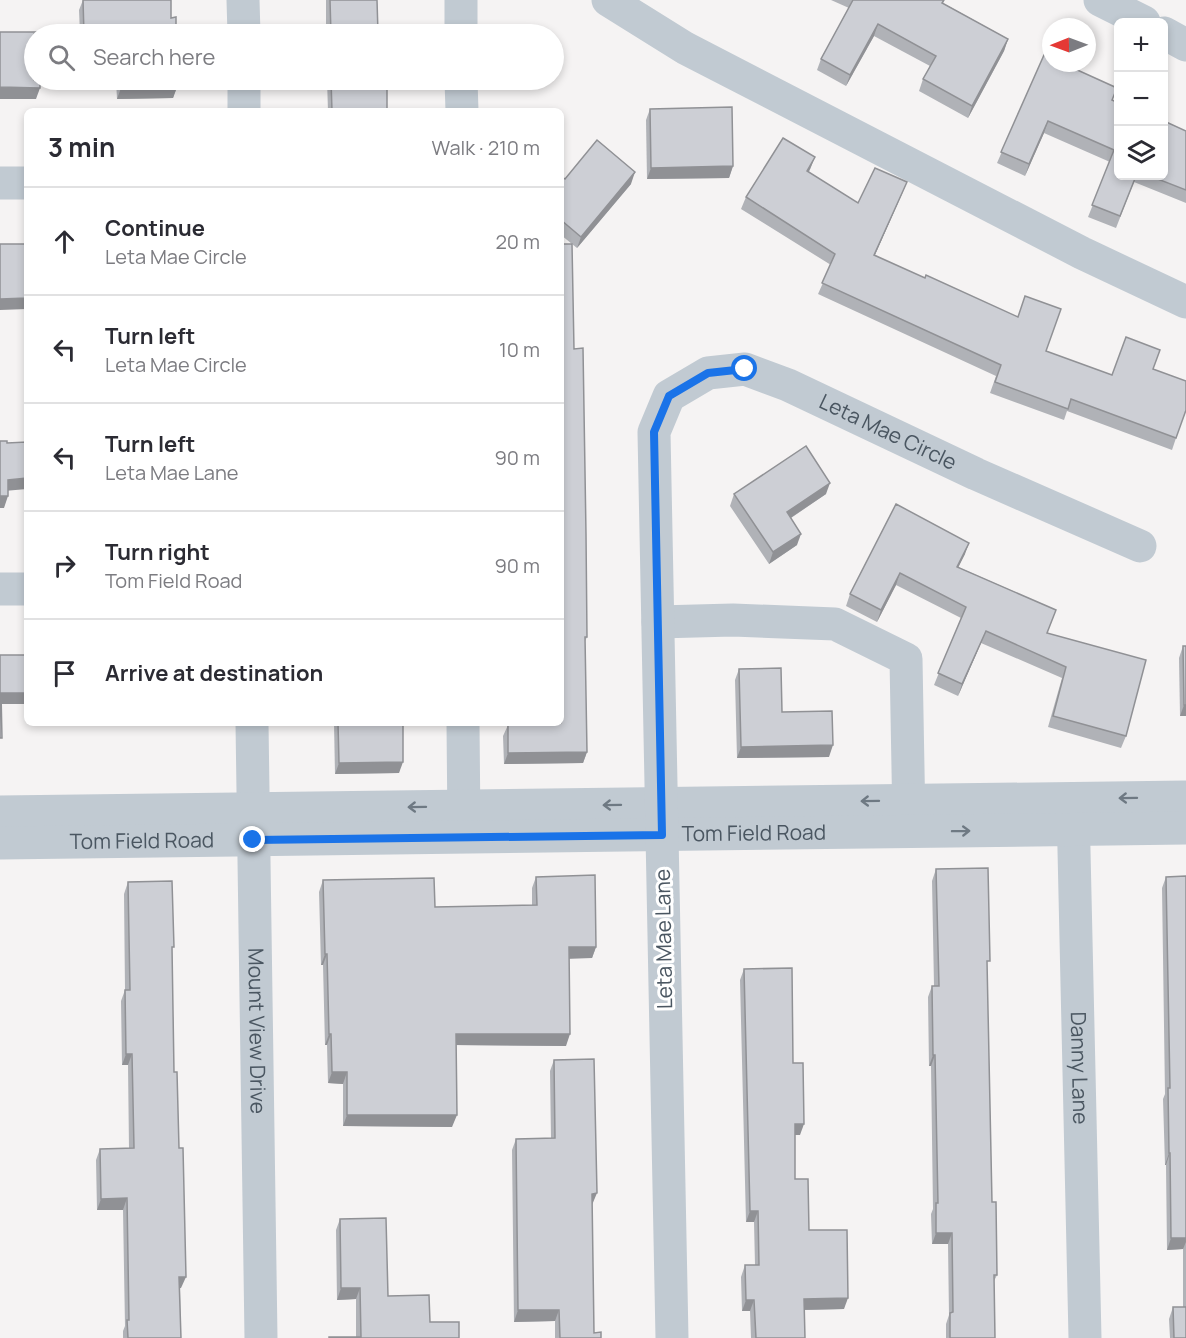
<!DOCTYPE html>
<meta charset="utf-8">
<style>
body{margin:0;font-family:Manrope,sans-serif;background:#f2f2f3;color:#2b2b33}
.controls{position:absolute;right:18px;top:18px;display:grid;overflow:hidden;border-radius:9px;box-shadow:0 3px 9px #0003}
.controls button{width:54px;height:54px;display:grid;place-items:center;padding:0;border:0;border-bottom:2px solid #e1e1e2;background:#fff;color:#2b2b33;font:30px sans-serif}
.compass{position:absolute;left:1042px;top:18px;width:54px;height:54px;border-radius:50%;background:#fff;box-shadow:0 3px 9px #0003;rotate:269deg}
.stop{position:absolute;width:18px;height:18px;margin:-14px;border:4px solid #1a73e8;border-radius:50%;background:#fff}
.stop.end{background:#1a73e8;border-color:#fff;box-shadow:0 2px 6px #0008}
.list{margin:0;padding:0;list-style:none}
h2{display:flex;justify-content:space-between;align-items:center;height:78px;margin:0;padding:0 24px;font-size:26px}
h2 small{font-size:20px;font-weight:400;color:#7c7c81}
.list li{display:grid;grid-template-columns:39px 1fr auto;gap:18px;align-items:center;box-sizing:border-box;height:108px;padding:0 24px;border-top:2px solid #e1e1e2}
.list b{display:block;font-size:22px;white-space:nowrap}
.list p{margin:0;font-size:20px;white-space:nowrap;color:#7c7c81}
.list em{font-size:20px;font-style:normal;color:#7c7c81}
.icon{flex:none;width:33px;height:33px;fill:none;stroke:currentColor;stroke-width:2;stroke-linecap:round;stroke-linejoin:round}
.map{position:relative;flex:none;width:1186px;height:1338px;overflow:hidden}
.search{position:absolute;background:#fff;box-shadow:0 3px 9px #0003;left:24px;top:24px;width:540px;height:66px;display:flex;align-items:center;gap:15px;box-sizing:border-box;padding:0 21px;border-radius:33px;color:#7c7c81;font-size:22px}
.panel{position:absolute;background:#fff;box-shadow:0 3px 9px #0003;left:24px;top:108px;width:540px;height:618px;border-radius:9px}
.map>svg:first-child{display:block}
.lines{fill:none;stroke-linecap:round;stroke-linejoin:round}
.minor{stroke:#c1cad2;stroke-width:33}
.wall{fill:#b0b2b7}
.shaded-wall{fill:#909195}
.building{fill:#cdcfd5;stroke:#909195;stroke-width:1.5}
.oneway{stroke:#6e7983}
.route{stroke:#1a73e8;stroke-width:8}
.labels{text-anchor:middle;stroke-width:6;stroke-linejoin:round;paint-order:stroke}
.street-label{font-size:21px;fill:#4a5661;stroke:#fff}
</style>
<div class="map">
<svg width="1186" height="1338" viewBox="0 0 1186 1338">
<rect width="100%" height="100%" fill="#f5f3f3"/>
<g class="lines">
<g class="minor">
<polyline points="243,0 244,34"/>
<polyline points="461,0 461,34"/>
<polyline points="608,0 685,48 1082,253 1186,302"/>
<polyline points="1100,0 1144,22"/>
<polyline points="1164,33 1186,45"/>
<polyline points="244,80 244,111"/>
<polyline points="461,80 462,111"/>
<polyline points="0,183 27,183"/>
<polyline points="0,589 27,589"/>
<polyline points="658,622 733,620 835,624 906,659 909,824"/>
<path id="s1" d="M252 723 261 1338"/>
<polyline points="463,723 464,829"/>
<path id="s2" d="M1073 806 1085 1338"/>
<polyline points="0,812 1186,797"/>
<path id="s3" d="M0 843 1186 828"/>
<path id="s4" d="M672 1338 654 432 669 396 708 373 745 369 788 385 976 474 1140 546"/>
</g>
</g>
<g class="wall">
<polygon points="83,0 171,0 171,18 176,34 80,34 79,10"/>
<polygon points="326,0 377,0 378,33 386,34 326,34"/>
<polygon points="831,0 944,0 943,3 1008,39 1004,51 968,118 919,91 923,79 930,66 874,36 846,86 817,70 821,59 849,8"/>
<polygon points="1044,55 1113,101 1119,176 1164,176 1186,131 1186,203 1134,182 1116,228 1088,217 1110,162 1044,133 1025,176 997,163"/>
<polygon points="116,80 177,80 177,87 173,98 117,99"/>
<polygon points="327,80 387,80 387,111 328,111"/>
<polygon points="650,109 733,166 729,178 647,179 646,120"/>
<polygon points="815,157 809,172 858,203 907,182 875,255 1046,351 1112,375 1153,369 1176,438 1172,450 1067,411 1064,420 990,393 996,376 818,294 831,265 741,209 746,197"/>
<polygon points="561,176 565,179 631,184 577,248 572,244 574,349 587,637 585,641 587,752 583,763 504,764 503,736 508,725 534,724 534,723 561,723 572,244 561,235"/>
<polygon points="734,494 826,494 791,518 797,545 769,564 730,506"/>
<polygon points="896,504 965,554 958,567 1056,610 1047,633 1126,736 1121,748 1048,727 1062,678 981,643 958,696 934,685 961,618 896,585 877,622 846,606 850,594"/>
<polygon points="1183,646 1186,646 1186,716 1180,716 1179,658"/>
<polygon points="739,669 782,712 829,757 737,758 735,680"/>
<polygon points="334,723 403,723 399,773 335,774"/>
<polygon points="936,869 987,969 992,1202 997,1275 994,1281 995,1338 946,1338 946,1324 949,1315 948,1244 932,1244 931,1214 933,1209 931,1066 929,1066 928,997 932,986 934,986 932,881"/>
<polygon points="1186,876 1186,1338 1170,1338 1169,1319 1173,1307 1183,1307 1183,1249 1167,1250 1166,1165 1165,1165 1163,1099 1165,1094 1162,888 1166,877"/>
<polygon points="536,877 596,947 592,958 569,958 566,1046 456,1045 452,1127 343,1126 343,1084 328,1083 327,1045 325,1045 323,965 321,965 319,892 323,880 435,907 532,905 532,888"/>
<polygon points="128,882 172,953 174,1072 181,1288 180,1288 181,1338 123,1338 123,1331 125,1326 123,1210 97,1210 96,1160 100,1149 129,1149 128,1065 122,1065 121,1001 125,990 124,894"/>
<polygon points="744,969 793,1063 800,1135 795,1135 795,1179 809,1230 844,1309 804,1310 805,1338 751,1338 750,1311 742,1311 741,1277 745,1265 755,1265 754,1222 746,1222 740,980"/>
<polygon points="554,1060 592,1205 594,1333 601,1338 555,1338 555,1321 514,1322 512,1150 516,1139 551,1138 550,1071"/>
<polygon points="340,1219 388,1296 430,1322 459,1338 356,1337 356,1299 337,1300 336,1230"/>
</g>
<g class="shaded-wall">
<polygon points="878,24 874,36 846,86 850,75"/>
<polygon points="1008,39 1004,51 968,118 972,106"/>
<polygon points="0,87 40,88 36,99 0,99"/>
<polygon points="177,87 173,98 117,99 121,88"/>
<polygon points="1048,121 1044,133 1025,176 1029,164"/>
<polygon points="815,157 810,169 802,182 807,171"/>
<polygon points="733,166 729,178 647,179 651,168"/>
<polygon points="635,172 631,184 577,248 581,237"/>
<polygon points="907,182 902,194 870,266 874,255"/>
<polygon points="27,298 27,309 0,310 0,299"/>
<polygon points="27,478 27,489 4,491 8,480"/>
<polygon points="830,483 826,494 783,523 787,512"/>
<polygon points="0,496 8,496 4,508 0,508"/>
<polygon points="801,534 797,545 769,564 773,552"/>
<polygon points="969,543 965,554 953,578 957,567"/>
<polygon points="900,573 896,585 877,622 881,610"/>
<polygon points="986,631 981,643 958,696 962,684"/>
<polygon points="1,693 27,693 27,704 0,704"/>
<polygon points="1184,705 1186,705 1186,716 1180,716"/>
<polygon points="833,745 829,757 737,758 741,747"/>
<polygon points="587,752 583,763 504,764 508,753"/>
<polygon points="403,762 399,773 335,774 339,763"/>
<polygon points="569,947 596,947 592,958 565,959"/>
<polygon points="325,954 327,954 323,965 321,965"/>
<polygon points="329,1034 331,1034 327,1045 325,1045"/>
<polygon points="456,1034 570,1034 566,1046 452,1045"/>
<polygon points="126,1054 132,1054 128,1065 122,1065"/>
<polygon points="933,1055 935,1055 931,1066 929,1066"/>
<polygon points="332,1072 347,1072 343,1084 328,1083"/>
<polygon points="347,1115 457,1115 452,1127 343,1126"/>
<polygon points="795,1124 804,1124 800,1135 790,1135"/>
<polygon points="1169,1153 1170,1153 1166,1165 1165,1165"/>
<polygon points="597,1193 592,1205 587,1205 592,1194"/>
<polygon points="127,1198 123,1210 97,1210 101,1199"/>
<polygon points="750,1211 758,1211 754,1222 746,1222"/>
<polygon points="936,1233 952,1233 948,1244 932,1244"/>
<polygon points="1171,1238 1186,1238 1186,1242 1183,1249 1167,1250"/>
<polygon points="179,1277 186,1277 181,1288 175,1289"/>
<polygon points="341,1288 360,1288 356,1299 337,1300"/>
<polygon points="848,1298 844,1309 799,1310 804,1299"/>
<polygon points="746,1300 754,1300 750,1311 742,1311"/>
<polygon points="518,1310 559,1310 555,1321 514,1322"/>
</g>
<g class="building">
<polygon points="83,0 171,0 171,18 176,17 176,34 84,34"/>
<polygon points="330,0 377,0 378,33 386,32 386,34 331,34"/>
<polygon points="853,0 944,0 942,3 1008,39 972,106 923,79 936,56 878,24 850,75 821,59"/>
<polygon points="0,32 41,32 41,34 34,34 34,80 40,80 40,88 0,87"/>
<polygon points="1044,55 1051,58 1051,63 1062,63 1117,88 1112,100 1119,103 1119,176 1136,176 1120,216 1092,205 1114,150 1048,121 1029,164 1001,152"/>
<polygon points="121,80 177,80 177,87 121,88"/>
<polygon points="331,80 387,80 387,111 332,111"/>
<polygon points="732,107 733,166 651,168 650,109"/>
<polygon points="1164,121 1186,131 1186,190 1150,176 1164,176"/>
<polygon points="783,138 815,157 807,171 858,203 875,168 907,182 874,255 925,278 926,275 1018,317 1025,296 1061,309 1046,351 1112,375 1126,337 1160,350 1153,369 1186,381 1186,410 1176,438 1071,399 1068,409 995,382 1001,365 822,283 835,254 746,197"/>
<polygon points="597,140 635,172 581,237 561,220 561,176 565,179"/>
<polygon points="0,244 27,244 27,298 0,299"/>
<polygon points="561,244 572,244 574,349 583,348 586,534 587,637 585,637 587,752 508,753 508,725 539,724 539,723 561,723"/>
<polygon points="0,441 7,441 7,443 27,442 27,478 8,480 8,496 0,496"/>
<polygon points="806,446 830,483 787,512 801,534 773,552 734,494"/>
<polygon points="896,504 969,543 957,567 1056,610 1047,633 1146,660 1126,736 1053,716 1066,667 986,631 962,684 938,673 966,607 900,573 881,610 850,594"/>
<polygon points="1183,646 1186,646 1186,705 1184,705"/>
<polygon points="0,655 27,655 27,693 1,693 2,738 0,738"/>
<polygon points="781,668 782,712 832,711 833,745 741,747 739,669"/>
<polygon points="338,723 403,723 403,762 339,763"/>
<polygon points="988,868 990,961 987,961 992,1202 996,1202 997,1275 994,1275 995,1338 950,1338 950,1313 953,1312 952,1233 936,1233 936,1203 938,1203 935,1055 933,1055 932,986 939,986 936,869"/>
<polygon points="595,875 596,947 569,947 570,1034 456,1034 457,1115 347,1115 347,1072 332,1072 331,1034 329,1034 327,954 325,954 323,880 434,878 435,907 537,905 536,877"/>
<polygon points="1186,876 1186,1238 1171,1238 1170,1153 1169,1153 1168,1088 1170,1088 1166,877"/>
<polygon points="172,881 174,947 172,947 174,1072 177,1072 179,1148 183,1148 186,1277 179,1277 181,1338 128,1338 127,1320 129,1320 127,1198 101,1199 100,1149 134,1148 132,1054 126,1054 125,990 130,990 128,882"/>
<polygon points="792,968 793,1063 803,1063 804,1124 795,1124 795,1179 808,1179 809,1230 847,1230 848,1298 804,1299 805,1338 756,1338 754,1300 746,1300 745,1265 759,1265 758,1211 750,1211 744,969"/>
<polygon points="594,1059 597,1193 592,1194 594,1333 601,1332 601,1338 560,1338 559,1310 518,1310 516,1139 555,1138 554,1060"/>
<polygon points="386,1218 388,1296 429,1295 430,1322 459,1322 459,1338 329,1338 329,1337 361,1337 360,1288 341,1288 340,1219"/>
<polygon points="1173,1307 1186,1307 1186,1338 1174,1338"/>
</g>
<defs><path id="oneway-shaft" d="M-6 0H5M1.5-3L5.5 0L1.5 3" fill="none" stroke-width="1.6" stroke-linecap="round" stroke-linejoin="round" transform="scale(1.5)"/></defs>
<g class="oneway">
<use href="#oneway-shaft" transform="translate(1128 798) rotate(179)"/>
<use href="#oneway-shaft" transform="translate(870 801) rotate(179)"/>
<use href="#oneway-shaft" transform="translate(612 805) rotate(179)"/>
<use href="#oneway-shaft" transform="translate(417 807) rotate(179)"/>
<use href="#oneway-shaft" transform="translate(961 831) rotate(-1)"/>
</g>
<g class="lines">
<polyline class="route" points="253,840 662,835 654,432 669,396 708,373 745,369"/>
</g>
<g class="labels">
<g class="street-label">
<text dy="7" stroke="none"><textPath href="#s4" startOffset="1184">Leta Mae Circle</textPath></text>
<text dy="7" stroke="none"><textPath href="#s3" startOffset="754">Tom Field Road</textPath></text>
<text dy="7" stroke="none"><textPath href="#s3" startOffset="142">Tom Field Road</textPath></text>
<text transform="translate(664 939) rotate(-91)" y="7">Leta Mae Lane</text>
<text dy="7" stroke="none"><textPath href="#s1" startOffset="308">Mount View Drive</textPath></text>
<text dy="7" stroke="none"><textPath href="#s2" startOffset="262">Danny Lane</textPath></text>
</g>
</g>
</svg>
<div class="controls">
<button>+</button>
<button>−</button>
<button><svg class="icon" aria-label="layers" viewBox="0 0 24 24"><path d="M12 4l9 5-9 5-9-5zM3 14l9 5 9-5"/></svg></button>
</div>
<svg class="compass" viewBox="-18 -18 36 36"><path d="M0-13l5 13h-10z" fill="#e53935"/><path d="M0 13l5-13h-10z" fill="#7c7c81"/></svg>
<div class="stop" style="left:745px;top:369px"></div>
<div class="stop end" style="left:253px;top:840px"></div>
<div class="search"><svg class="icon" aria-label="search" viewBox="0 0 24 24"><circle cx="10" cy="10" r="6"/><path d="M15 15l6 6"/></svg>Search here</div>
<section class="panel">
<h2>3 min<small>Walk · 210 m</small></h2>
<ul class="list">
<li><svg class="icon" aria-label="ahead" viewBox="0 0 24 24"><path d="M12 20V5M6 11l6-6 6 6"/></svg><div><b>Continue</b><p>Leta Mae Circle</p></div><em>20 m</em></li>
<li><svg class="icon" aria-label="left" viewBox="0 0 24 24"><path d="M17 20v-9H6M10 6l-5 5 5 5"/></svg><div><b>Turn left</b><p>Leta Mae Circle</p></div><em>10 m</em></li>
<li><svg class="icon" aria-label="left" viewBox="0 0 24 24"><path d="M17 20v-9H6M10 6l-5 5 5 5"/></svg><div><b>Turn left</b><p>Leta Mae Lane</p></div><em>90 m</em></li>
<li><svg class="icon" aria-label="right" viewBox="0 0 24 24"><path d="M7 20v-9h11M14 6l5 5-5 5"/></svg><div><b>Turn right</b><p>Tom Field Road</p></div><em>90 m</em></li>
<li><svg class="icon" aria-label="arrive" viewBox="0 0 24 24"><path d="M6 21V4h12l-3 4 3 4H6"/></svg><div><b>Arrive at destination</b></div></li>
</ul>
</section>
</div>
